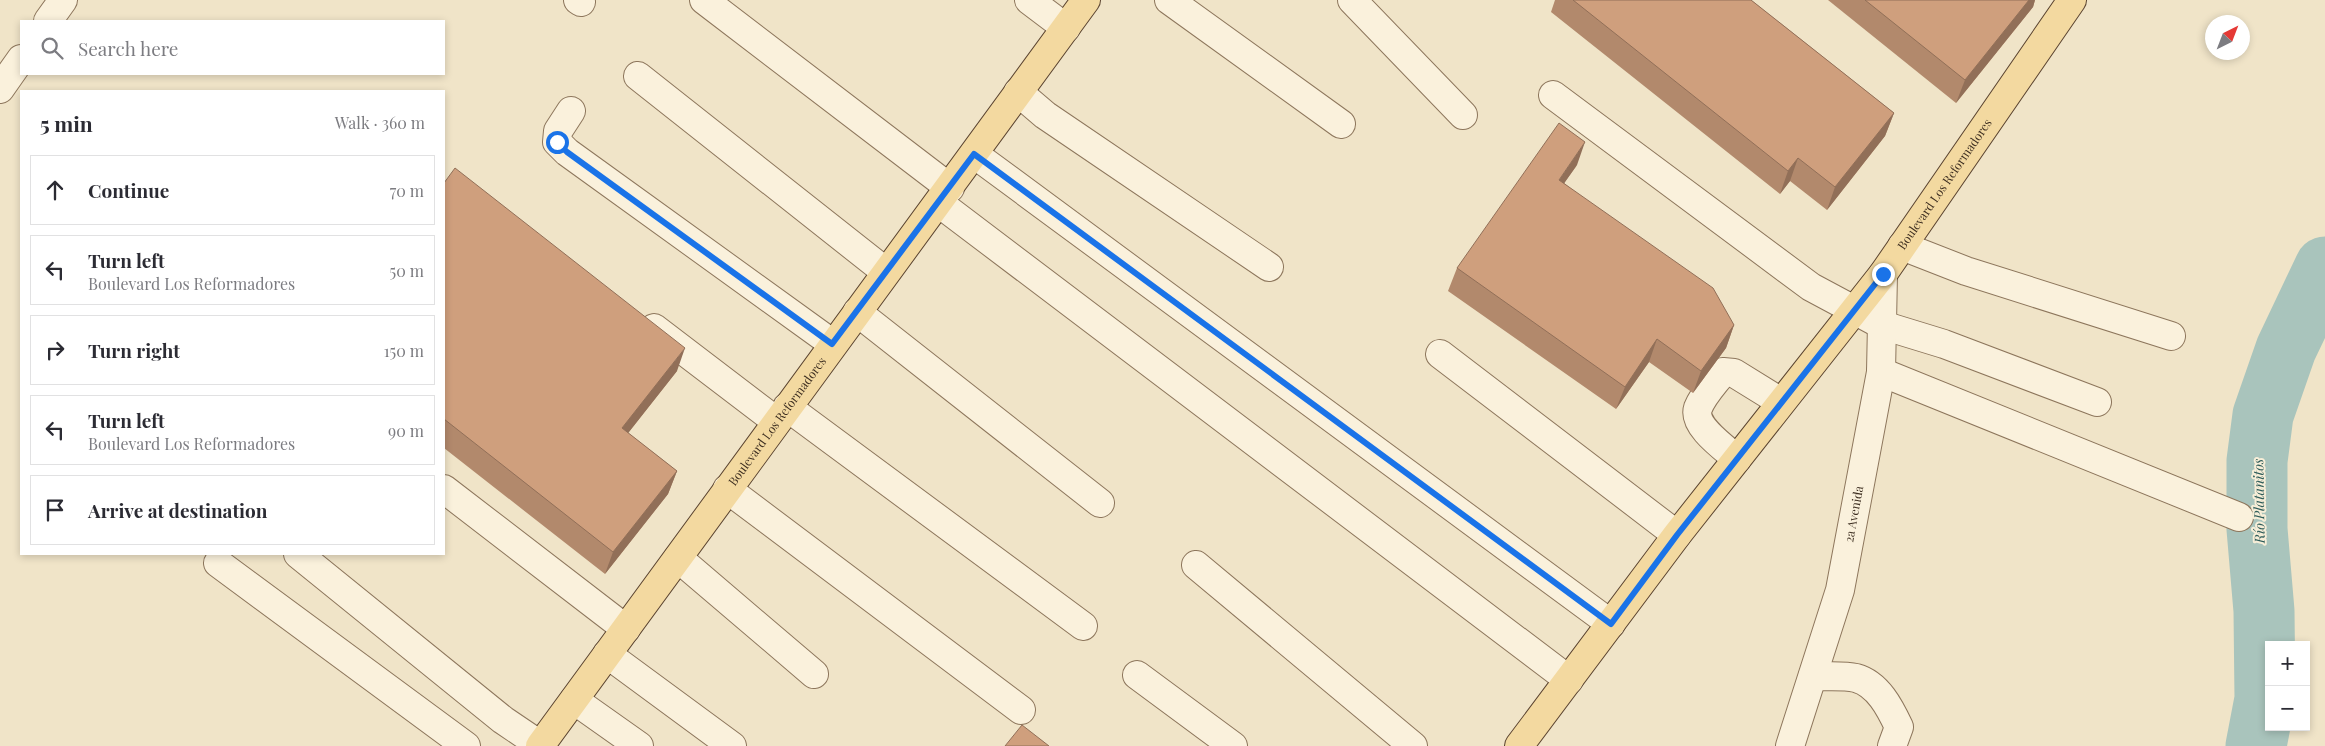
<!DOCTYPE html>
<meta charset="utf-8">
<style>
body{margin:0;font-family:"Playfair Display",serif;background:#f7f7f7;color:#2b2b33}
.controls{position:absolute;right:15px;bottom:15px;display:grid;overflow:hidden;border-radius:0px;box-shadow:0 2px 8px #0003}
.controls button{width:45px;height:45px;display:grid;place-items:center;padding:0;border:0;border-bottom:1px solid #e1e1e2;background:#fff;color:#2b2b33;font:25px sans-serif}
.compass{position:absolute;left:2205px;top:15px;width:45px;height:45px;border-radius:50%;background:#fff;box-shadow:0 2px 8px #0003;rotate:42deg}
.stop{position:absolute;width:15px;height:15px;margin:-11px;border:4px solid #1a73e8;border-radius:50%;background:#fff}
.stop.end{background:#1a73e8;border-color:#fff;box-shadow:0 1px 5px #0008}
.list{margin:0;padding:0;list-style:none}
h2{display:flex;justify-content:space-between;align-items:center;height:65px;margin:0;padding:0 20px;font-size:21px}
h2 small{font-size:16px;font-weight:400;color:#7c7c81}
.list li{display:grid;grid-template-columns:32px 1fr auto;gap:15px;align-items:center;box-sizing:border-box;height:70px;margin:0 10px 10px;padding:0 10px;border:1px solid #e1e1e2;border-radius:0px}
.list b{display:block;font-size:19px;white-space:nowrap}
.list p{margin:0;font-size:16px;white-space:nowrap;color:#7c7c81}
.list em{font-size:16px;font-style:normal;color:#7c7c81}
.icon{flex:none;width:28px;height:28px;fill:none;stroke:currentColor;stroke-width:2;stroke-linecap:round;stroke-linejoin:round}
.map{position:relative;flex:none;width:2325px;height:746px;overflow:hidden}
.search{position:absolute;background:#fff;box-shadow:0 2px 8px #0003;left:20px;top:20px;width:425px;height:55px;display:flex;align-items:center;gap:12px;box-sizing:border-box;padding:0 18px;border-radius:0px;color:#7c7c81;font-size:19px}
.panel{position:absolute;background:#fff;box-shadow:0 2px 8px #0003;left:20px;top:90px;width:425px;height:465px;border-radius:0px}
.map>svg:first-child{display:block}
.lines{fill:none;stroke-linecap:round;stroke-linejoin:round}
.river{stroke:#a9c4bc;stroke-width:61}
.minor-casing{stroke:#8d765c;stroke-width:30}
.major-casing{stroke:#5b4430;stroke-width:30}
.minor{stroke:#faf1dc;stroke-width:28}
.major{stroke:#f3d9a0;stroke-width:28}
.wall{fill:#b2896c}
.shaded-wall{fill:#916f58}
.building{fill:#cf9f7d;stroke:#916f58}
.route{stroke:#1a73e8;stroke-width:6}
.labels{text-anchor:middle;stroke-width:4;stroke-linejoin:round;paint-order:stroke}
.street-label{font-size:12px;fill:#3d2e20;stroke:#f7eed8}
.water-label{font-size:14px;font-style:italic;fill:#2f5d5a;stroke:#f7eed8}
</style>
<div class="map">
<svg width="2325" height="746" viewBox="0 0 2325 746">
<rect width="100%" height="100%" fill="#f0e4c8"/>
<g class="lines">
<polyline class="river" points="2256,746 2265,699 2264,611 2257,529 2257,461 2263,415 2286,349 2325,267"/>
<g class="minor-casing">
<g id="minor">
<polyline points="578,0 581,2"/>
<polyline points="704,0 950,188"/>
<polyline points="1029,0 1066,28"/>
<polyline points="1169,0 1341,124"/>
<polyline points="1352,0 1463,115"/>
<polyline points="48,21 63,0"/>
<polyline points="638,76 886,272"/>
<polyline points="0,89 21,59"/>
<polyline points="1018,92 1045,115 1269,267"/>
<polyline points="1553,95 1811,287 1882,325 1944,344 2097,402"/>
<polyline points="571,111 558,131 557,142 567,152 833,344"/>
<polyline points="974,154 1611,624"/>
<polyline points="939,203 1569,680"/>
<polyline points="1902,246 1966,271 2171,336"/>
<polyline points="857,312 1100,503"/>
<polyline points="654,328 776,421"/>
<polyline points="1440,354 1677,535"/>
<polyline points="1881,372 2239,517"/>
<polyline points="787,407 1083,626"/>
<path d="M1737 459C1726 449 1692 426 1698 408 1703 395 1714 384 1723 372L1734 373 1781 402"/>
<polyline points="444,489 626,629"/>
<polyline points="727,489 1021,710"/>
<polyline points="298,554 503,720 540,745"/>
<polyline points="678,558 814,674"/>
<polyline points="218,563 466,746"/>
<polyline points="1196,565 1413,746"/>
<polyline points="607,654 732,746"/>
<polyline points="1137,675 1233,746"/>
<path d="M1813 676C1826 677 1843 675 1856 678 1878 684 1890 708 1899 727L1892 746"/>
<polyline points="574,700 639,746"/>
<path id="s1" d="M1790 746 1840 590 1881 372 1883 274"/>
</g>
</g>
<g class="major-casing">
<g id="major">
<path id="s2" d="M540 746 1086 0"/>
<path id="s3" d="M1519 746 1677 535 1883 274 2072 0"/>
</g>
</g>
<use href="#minor" class="minor"/>
<use href="#major" class="major"/>
</g>
<g class="wall">
<polygon points="1555,0 1751,0 1894,113 1885,136 1827,210 1790,181 1780,194 1551,12"/>
<polygon points="1828,0 2035,0 2033,7 1956,103"/>
<polygon points="1577,165 1564,183 1734,325 1726,348 1693,393 1649,362 1616,409 1448,291 1457,268"/>
<polygon points="444,183 677,371 628,433 677,471 668,494 605,574 444,448"/>
</g>
<g class="shaded-wall">
<polygon points="2029,0 2035,0 2033,7 1956,103 1965,80"/>
<polygon points="1894,113 1885,136 1827,210 1835,187"/>
<polygon points="1585,142 1577,165 1551,202 1559,180"/>
<polygon points="1798,158 1790,181 1780,194 1788,171"/>
<polygon points="1734,325 1726,348 1693,393 1701,371"/>
<polygon points="1657,339 1649,362 1616,409 1625,387"/>
<polygon points="685,348 677,371 614,451 622,428"/>
<polygon points="677,471 668,494 605,574 613,552"/>
</g>
<g class="building">
<polygon points="1573,0 1751,0 1894,113 1835,187 1798,158 1788,171"/>
<polygon points="1865,0 2029,0 1965,80"/>
<polygon points="1559,123 1585,142 1559,180 1713,288 1734,325 1701,371 1657,339 1625,387 1457,268"/>
<polygon points="455,168 685,348 622,428 677,471 613,552 444,419 444,183"/>
<polygon points="1022,725 1049,746 1005,746"/>
</g>
<g class="lines">
<polyline class="route" points="557,142 567,152 832,344 974,154 1611,624 1677,535 1883,274"/>
</g>
<g class="labels">
<g class="street-label">
<text dy="4" stroke="none"><textPath href="#s3" startOffset="705">Boulevard Los Reformadores</textPath></text>
<text dy="4" stroke="none"><textPath href="#s2" startOffset="402">Boulevard Los Reformadores</textPath></text>
<text dy="4" stroke="none"><textPath href="#s1" startOffset="241">2a Avenida</textPath></text>
</g>
<g class="water-label">
<text transform="translate(2259 501) rotate(-91)" y="5">Río Platanitos</text>
</g>
</g>
</svg>
<div class="controls">
<button>+</button>
<button>−</button>
</div>
<svg class="compass" viewBox="-18 -18 36 36"><path d="M0-13l5 13h-10z" fill="#e53935"/><path d="M0 13l5-13h-10z" fill="#7c7c81"/></svg>
<div class="stop" style="left:557px;top:142px"></div>
<div class="stop end" style="left:1883px;top:274px"></div>
<div class="search"><svg class="icon" aria-label="search" viewBox="0 0 24 24"><circle cx="10" cy="10" r="6"/><path d="M15 15l6 6"/></svg>Search here</div>
<section class="panel">
<h2>5 min<small>Walk · 360 m</small></h2>
<ul class="list">
<li><svg class="icon" aria-label="ahead" viewBox="0 0 24 24"><path d="M12 20V5M6 11l6-6 6 6"/></svg><div><b>Continue</b></div><em>70 m</em></li>
<li><svg class="icon" aria-label="left" viewBox="0 0 24 24"><path d="M17 20v-9H6M10 6l-5 5 5 5"/></svg><div><b>Turn left</b><p>Boulevard Los Reformadores</p></div><em>50 m</em></li>
<li><svg class="icon" aria-label="right" viewBox="0 0 24 24"><path d="M7 20v-9h11M14 6l5 5-5 5"/></svg><div><b>Turn right</b></div><em>150 m</em></li>
<li><svg class="icon" aria-label="left" viewBox="0 0 24 24"><path d="M17 20v-9H6M10 6l-5 5 5 5"/></svg><div><b>Turn left</b><p>Boulevard Los Reformadores</p></div><em>90 m</em></li>
<li><svg class="icon" aria-label="arrive" viewBox="0 0 24 24"><path d="M6 21V4h12l-3 4 3 4H6"/></svg><div><b>Arrive at destination</b></div></li>
</ul>
</section>
</div>
